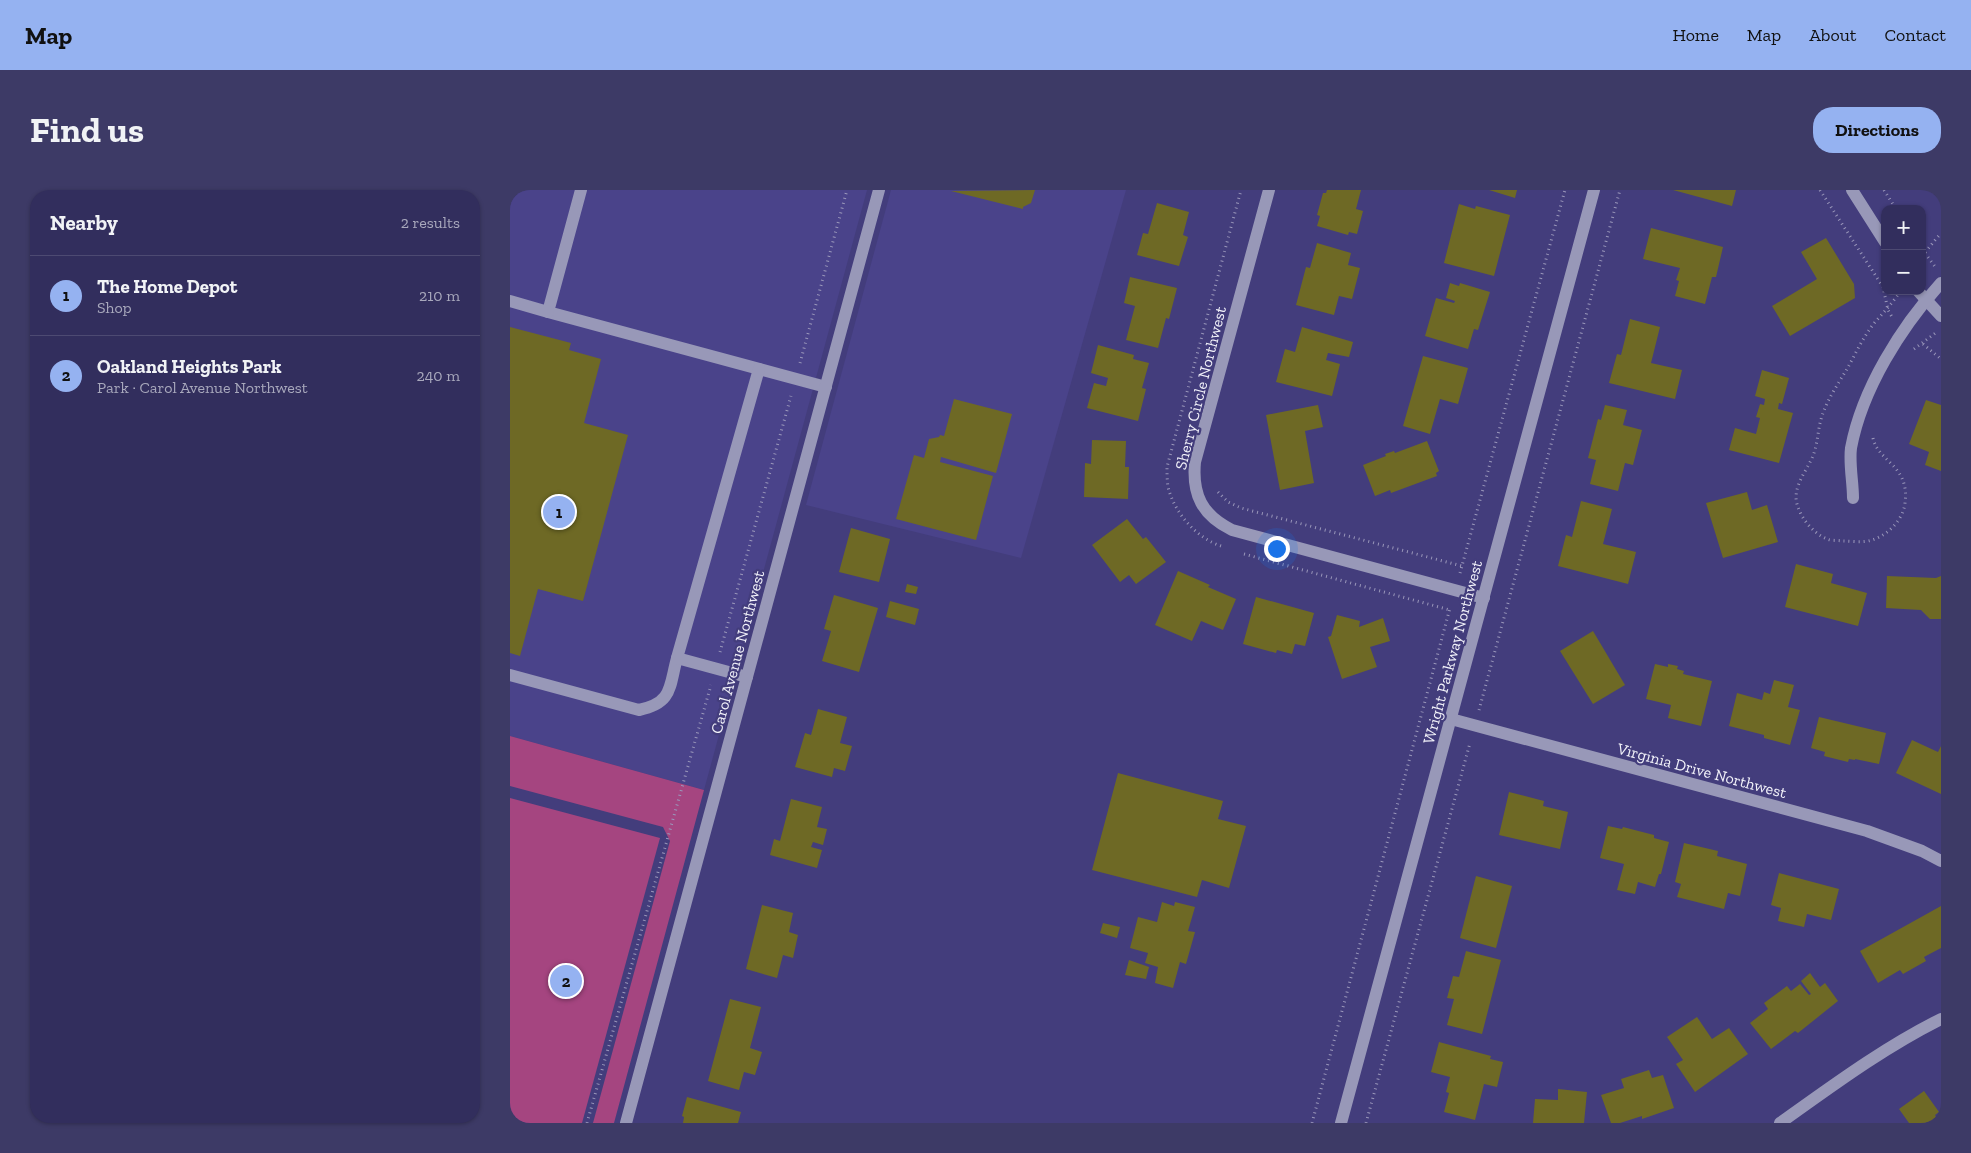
<!DOCTYPE html>
<meta charset="utf-8">
<style>
body{margin:0;font-family:"Zilla Slab",serif;background:#3d3a66;color:#f1f3f6}
.controls{position:absolute;right:15px;top:15px;display:grid;overflow:hidden;border-radius:10px;box-shadow:0 1px 4px #0004}
.controls button{width:45px;height:45px;display:grid;place-items:center;padding:0;border:0;border-bottom:1px solid #4d4a72;background:#322e5d;color:#f1f3f6;font:25px sans-serif}
.you{position:absolute;left:766px;top:358px;width:18px;height:18px;margin:-12px;border:4px solid #fff;border-radius:50%;background:#1a73e8;box-shadow:0 0 0 8px #1a73e833}
.badge{display:grid;place-items:center;width:32px;height:32px;border-radius:50%;background:#95b2f1;color:#111;font-size:16px;font-weight:700}
.pin{position:absolute;translate:-50% -50%;border:2px solid #fff;box-shadow:0 1px 5px #0006}
.list{margin:0;padding:0;list-style:none}
h2{display:flex;justify-content:space-between;align-items:center;height:65px;margin:0;padding:0 20px;font-size:21px}
h2 small{font-size:16px;font-weight:400;color:#a8a8bc}
.list li{display:grid;grid-template-columns:32px 1fr auto;gap:15px;align-items:center;box-sizing:border-box;height:80px;padding:0 20px;border-top:1px solid #4d4a72}
.list b{display:block;font-size:19px;white-space:nowrap}
.list p{margin:0;font-size:16px;white-space:nowrap;color:#a8a8bc}
.list em{font-size:16px;font-style:normal;color:#a8a8bc}
.map{position:relative;flex:none;width:1431px;height:933px;overflow:hidden;border-radius:20px}
header{display:flex;align-items:center;gap:30px;box-sizing:border-box;height:70px;padding:0 25px;background:#95b2f1;color:#111}
header strong{font-size:24px}
nav{display:flex;gap:28px;margin-inline-start:auto;font-size:18px}
.intro{display:flex;align-items:center;justify-content:space-between;box-sizing:border-box;height:120px;padding:0 30px}
h1{margin:0;font-size:35px}
.button{padding:12px 22px;border-radius:20px;background:#95b2f1;color:#111;font-size:18px;font-weight:700}
main{display:flex;gap:30px;padding:0 30px}
aside{flex:1;background:#322e5d;border-radius:20px;box-shadow:0 1px 4px #0004}
.map>svg:first-child{display:block}
.built{fill:#4a438a}
.green{fill:#a54580}
.building{fill:#6e6925}
.lines{fill:none;stroke-linecap:round;stroke-linejoin:round}
.path{stroke:#9a97ba;stroke-width:3;stroke-dasharray:1 4;stroke-linecap:butt}
.minor{stroke:#9898b8;stroke-width:12}
.labels{text-anchor:middle;stroke-width:4.5;stroke-linejoin:round;paint-order:stroke}
.street-label{font-size:16px;fill:#f2f2fa;stroke:#433d7c}
</style>
<header>
<strong>Map</strong>
<nav><a>Home</a><a>Map</a><a>About</a><a>Contact</a></nav>
</header>
<div class="intro"><h1>Find us</h1><a class="button">Directions</a></div>
<main>
<aside>
<h2>Nearby<small>2 results</small></h2>
<ul class="list">
<li><span class="badge">1</span><div><b>The Home Depot</b><p>Shop</p></div><em>210 m</em></li>
<li><span class="badge">2</span><div><b>Oakland Heights Park</b><p>Park · Carol Avenue Northwest</p></div><em>240 m</em></li>
</ul>
</aside>
<div class="map">
<svg width="1431" height="933" viewBox="0 0 1431 933">
<rect width="100%" height="100%" fill="#433d7c"/>
<g class="built">
<polygon points="0,0 357,0 194,600 0,546"/>
<polygon points="381,0 616,0 511,368 296,315"/>
</g>
<g class="green">
<polygon points="0,546 194,600 104,933 83,933 160,651 153,637 0,596"/>
<polygon points="0,608 150,648 72,933 0,933"/>
</g>
<g class="building">
<polygon points="525,0 521,13 513,17 513,19 441,1"/>
<polygon points="817,0 851,0 846,19 853,21 847,44 839,42 838,45 807,36 810,26 807,25 813,3 816,3"/>
<polygon points="979,0 1007,0 1005,8"/>
<polygon points="1163,0 1226,0 1222,16"/>
<polygon points="1419,0 1431,0 1431,9"/>
<polygon points="647,13 679,22 673,45 678,47 669,76 627,65 633,43 638,44"/>
<polygon points="949,14 965,19 966,16 1000,25 984,86 934,73"/>
<polygon points="1141,38 1213,57 1206,87 1202,87 1195,114 1165,106 1169,91 1166,90 1170,78 1133,69"/>
<polygon points="1316,48 1344,94 1345,108 1280,146 1262,116 1307,89 1291,62"/>
<polygon points="807,53 841,63 838,75 850,78 842,109 829,106 824,125 786,115 796,77 800,78"/>
<polygon points="620,87 667,98 659,129 656,128 648,158 616,150 625,116 614,113"/>
<polygon points="940,93 949,96 950,93 980,102 968,140 964,139 958,159 915,146 926,108 944,113 945,111 936,108"/>
<polygon points="1120,129 1150,137 1141,173 1172,180 1165,209 1099,193 1107,164 1111,165"/>
<polygon points="0,137 61,153 59,160 91,169 74,233 118,245 73,411 28,399 10,466 0,463"/>
<polygon points="792,137 843,152 839,167 818,163 816,170 830,174 822,206 766,192 775,159 785,162"/>
<polygon points="588,155 624,165 623,169 639,173 632,198 636,199 628,231 577,218 584,193 596,196 598,188 581,183"/>
<polygon points="913,166 958,178 948,214 930,209 920,244 893,236"/>
<polygon points="1252,180 1279,188 1272,214 1269,213 1268,219 1283,223 1269,273 1219,260 1225,238 1246,244 1250,228 1246,227 1250,214 1254,215 1255,209 1245,206"/>
<polygon points="444,209 502,224 486,283 431,267 430,272 483,286 466,350 386,329 404,265 414,268 419,249 429,247 430,245 434,246"/>
<polygon points="1416,210 1431,215 1431,281 1415,275 1419,262 1399,254"/>
<polygon points="808,215 813,237 795,241 804,293 770,300 756,225"/>
<polygon points="1095,215 1117,220 1113,235 1132,240 1123,275 1115,273 1108,301 1080,294 1086,270 1078,268 1088,229 1091,230"/>
<polygon points="582,250 616,251 615,277 619,277 618,309 574,307 575,273 581,274"/>
<polygon points="917,251 929,281 926,283 927,286 881,303 880,300 865,306 853,275 876,266 875,264 884,261 885,263"/>
<polygon points="1237,302 1242,320 1257,315 1268,352 1213,368 1196,313"/>
<polygon points="1071,311 1102,319 1093,354 1126,362 1118,394 1048,376 1056,345 1062,347"/>
<polygon points="617,329 633,349 636,347 656,372 626,394 619,385 610,392 582,355"/>
<polygon points="341,338 380,349 369,392 329,382"/>
<polygon points="1286,374 1323,384 1321,393 1357,403 1348,436 1275,417"/>
<polygon points="668,381 700,395 698,397 726,409 713,440 691,431 682,451 645,435"/>
<polygon points="1377,386 1426,388 1431,386 1431,429 1420,429 1411,420 1376,418"/>
<polygon points="397,394 408,397 406,404 395,402"/>
<polygon points="324,405 368,418 349,482 312,471 321,441 314,439"/>
<polygon points="746,407 804,423 795,456 785,454 782,464 767,460 766,463 733,454"/>
<polygon points="380,411 409,419 405,435 376,427"/>
<polygon points="827,425 850,431 849,437 873,428 880,451 860,457 867,477 832,489 818,447 821,446"/>
<polygon points="1083,441 1115,495 1083,514 1050,461"/>
<polygon points="1145,474 1158,477 1158,474 1168,476 1167,479 1174,481 1173,484 1202,491 1191,536 1158,528 1161,515 1136,509"/>
<polygon points="1264,490 1284,495 1278,517 1290,520 1280,555 1254,548 1254,545 1219,536 1227,503 1252,510 1254,502 1260,504"/>
<polygon points="308,519 337,527 330,553 342,556 335,581 324,578 322,587 285,577 295,543 301,545"/>
<polygon points="1309,527 1376,543 1369,574 1345,569 1345,570 1339,569 1338,572 1314,566 1315,562 1301,558"/>
<polygon points="1402,550 1428,562 1431,556 1431,604 1386,583"/>
<polygon points="608,583 713,611 708,629 736,636 719,698 692,690 687,707 582,680"/>
<polygon points="999,602 1034,611 1033,616 1058,622 1050,659 989,645"/>
<polygon points="281,609 312,617 307,637 317,639 313,655 303,652 301,657 312,660 307,678 260,665 264,649 270,651"/>
<polygon points="1098,636 1112,639 1113,637 1144,645 1144,648 1159,652 1151,684 1149,684 1145,697 1128,692 1125,704 1107,700 1114,674 1090,668"/>
<polygon points="1174,653 1208,661 1207,666 1237,674 1230,706 1218,703 1214,719 1167,707 1171,694 1165,692"/>
<polygon points="1269,683 1329,699 1321,730 1297,724 1294,737 1268,731 1271,718 1261,715"/>
<polygon points="966,686 1002,696 986,758 950,748"/>
<polygon points="652,712 664,716 665,712 685,717 678,741 685,742 676,774 670,772 663,798 645,793 648,777 635,773 638,763 620,758 628,727 647,732"/>
<polygon points="252,715 283,723 279,742 288,745 283,768 273,765 267,788 236,779"/>
<polygon points="1431,716 1431,758 1414,767 1416,771 1393,784 1390,780 1368,793 1350,761"/>
<polygon points="593,733 610,737 607,748 590,743"/>
<polygon points="956,761 991,770 972,844 937,835 944,809 937,808 943,786 949,787"/>
<polygon points="619,770 639,777 636,789 615,785"/>
<polygon points="1300,783 1310,797 1315,793 1328,811 1288,843 1285,841 1261,859 1240,833 1258,819 1254,813 1277,796 1281,801 1290,794 1299,805 1301,804 1291,791"/>
<polygon points="220,809 251,817 240,858 252,862 245,885 234,882 229,900 198,891"/>
<polygon points="1187,827 1202,849 1219,838 1238,864 1185,902 1166,874 1173,870 1157,847"/>
<polygon points="929,852 981,866 980,869 993,872 987,897 974,894 965,930 934,922 939,903 936,902 940,887 921,882"/>
<polygon points="1139,880 1142,888 1153,885 1164,918 1132,929 1132,926 1110,933 1101,933 1091,905 1114,898 1111,889"/>
<polygon points="1048,899 1077,902 1074,933 1023,933 1025,909 1048,910"/>
<polygon points="1414,901 1429,922 1425,925 1430,933 1399,933 1389,919"/>
<polygon points="177,907 231,922 228,933 173,933 174,927 172,926"/>
</g>
<g class="lines">
<g class="path">
<polyline points="1310,0 1373,97 1378,120 1382,127"/>
<polyline points="1374,0 1386,19"/>
<polyline points="1412,59 1426,78"/>
<polyline points="1412,66 1431,43"/>
<polyline points="1413,154 1431,169"/>
<polyline points="1404,159 1427,142"/>
<polyline points="290,173 337,0"/>
<path d="M1363 248C1368 272 1400 275 1395 313 1393 330 1378 345 1362 350 1353 353 1341 351 1332 351 1327 350 1321 351 1317 349 1302 343 1287 324 1286 308 1286 291 1299 278 1304 263 1308 251 1308 238 1312 226 1317 210 1328 194 1337 179 1346 163 1354 145 1366 131 1375 121 1383 112 1390 102"/>
<polyline points="708,302 718,312 731,318 952,376"/>
<path d="M711 356C686 348 664 322 658 297 657 290 657 283 657 277L731 0"/>
<polyline points="734,364 940,420"/>
<polyline points="950,383 1055,0"/>
<polyline points="210,462 281,206"/>
<polyline points="969,520 1110,0"/>
<polyline points="77,933 201,495"/>
<polyline points="802,933 940,418"/>
<polyline points="856,933 960,553"/>
</g>
<g class="minor">
<polyline points="71,0 38,122 316,197"/>
<path d="M759 0 685 272C682 305 692 325 722 340L974 408"/>
<polyline points="1342,0 1375,52"/>
<polyline points="1408,101 1431,126"/>
<polyline points="0,111 38,122"/>
<path d="M1343 308C1343 292 1339 274 1341 258 1352 199 1391 137 1431 93"/>
<path d="M0 485 129 520C163 513 159 497 167 468"/>
<polyline points="237,487 167,468 249,179"/>
<polyline points="941,529 1357,641 1412,661 1431,671"/>
<polyline points="116,933 369,0"/>
<polyline points="831,933 1084,0"/>
<path d="M1270 933C1322 896 1373 858 1431 829"/>
</g>
</g>
<g class="labels">
<g class="street-label">
<text transform="translate(690 198) rotate(-76)" y="6">Sherry Circle Northwest</text>
<text transform="translate(227 462) rotate(-75)" y="6">Carol Avenue Northwest</text>
<text transform="translate(942 462) rotate(-75)" y="6">Wright Parkway Northwest</text>
<text transform="translate(1192 580) rotate(15)" y="6">Virginia Drive Northwest</text>
</g>
</g>
</svg>
<div class="controls">
<button>+</button>
<button>−</button>
</div>
<div class="you"></div>
<div class="pin badge" style="left:49px;top:322px">1</div>
<div class="pin badge" style="left:56px;top:791px">2</div>
</div>
</main>
